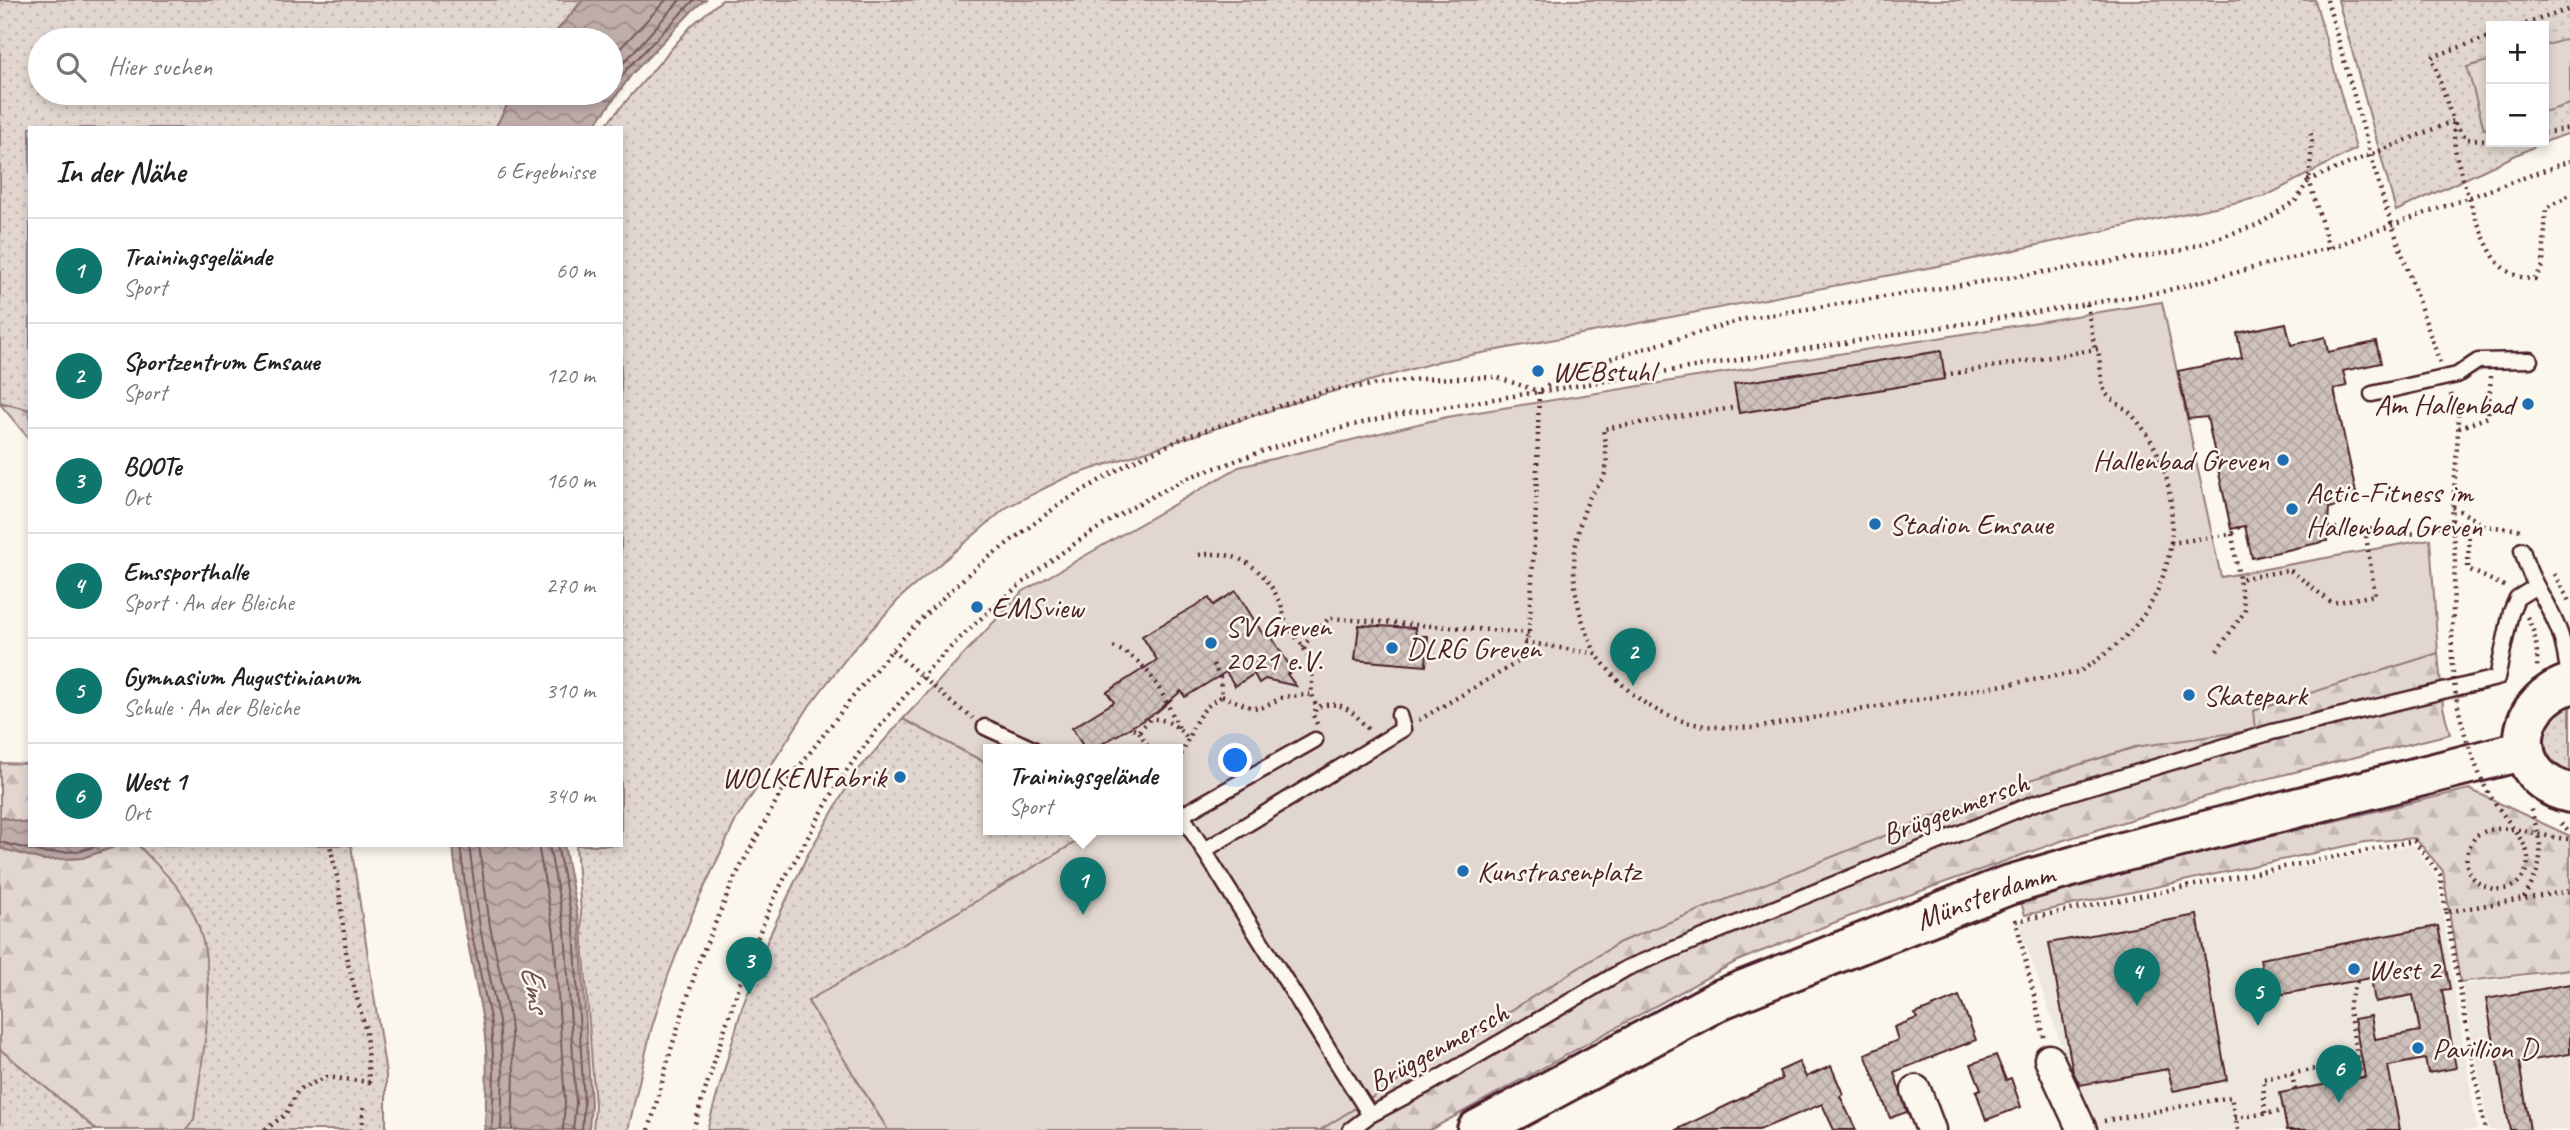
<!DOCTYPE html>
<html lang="de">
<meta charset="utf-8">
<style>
body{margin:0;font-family:Caveat,sans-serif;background:#f2f2f2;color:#222}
.controls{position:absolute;right:21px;top:21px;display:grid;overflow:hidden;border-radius:0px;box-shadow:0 4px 10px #0003}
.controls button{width:63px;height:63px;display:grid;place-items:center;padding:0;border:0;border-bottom:2px solid #e0e0e0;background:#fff;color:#222;font:35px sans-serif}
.you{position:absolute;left:1236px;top:761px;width:24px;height:24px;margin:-18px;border:5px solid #fff;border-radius:50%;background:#1a73e8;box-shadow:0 0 0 10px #1a73e833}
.badge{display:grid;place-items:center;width:46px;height:46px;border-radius:50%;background:#0f766e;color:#fff;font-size:23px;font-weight:700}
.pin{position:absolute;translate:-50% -58px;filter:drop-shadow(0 2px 4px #0008)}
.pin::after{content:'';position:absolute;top:37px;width:24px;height:21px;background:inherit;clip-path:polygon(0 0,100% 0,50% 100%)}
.popup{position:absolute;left:983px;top:744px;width:200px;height:91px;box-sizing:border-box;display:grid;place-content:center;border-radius:0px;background:#fff;filter:drop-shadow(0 2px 5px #0005);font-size:23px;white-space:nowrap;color:#767676}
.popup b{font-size:26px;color:#222}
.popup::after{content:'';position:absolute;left:50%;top:100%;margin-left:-14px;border:14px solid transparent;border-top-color:#fff}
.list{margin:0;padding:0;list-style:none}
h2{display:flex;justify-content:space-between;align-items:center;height:91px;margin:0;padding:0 28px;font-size:30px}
h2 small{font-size:23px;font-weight:400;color:#767676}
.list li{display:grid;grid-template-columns:46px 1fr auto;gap:21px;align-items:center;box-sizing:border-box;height:105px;padding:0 28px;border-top:2px solid #e0e0e0}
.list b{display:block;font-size:26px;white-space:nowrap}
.list p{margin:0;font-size:23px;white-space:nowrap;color:#767676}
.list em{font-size:23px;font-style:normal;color:#767676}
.icon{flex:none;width:38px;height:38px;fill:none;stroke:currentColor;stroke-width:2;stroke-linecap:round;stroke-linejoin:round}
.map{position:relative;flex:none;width:2570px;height:1130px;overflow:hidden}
.search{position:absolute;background:#fff;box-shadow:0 4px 10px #0003;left:28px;top:28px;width:595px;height:77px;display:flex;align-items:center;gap:18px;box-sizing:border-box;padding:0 24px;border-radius:38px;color:#767676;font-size:26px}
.panel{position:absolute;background:#fff;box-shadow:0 4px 10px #0003;left:28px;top:126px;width:595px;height:721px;border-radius:0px}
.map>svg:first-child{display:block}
.built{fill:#eee7de}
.grass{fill:url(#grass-dots);stroke:#967b7e;stroke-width:2}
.forest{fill:url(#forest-firs);stroke:#967b7e;stroke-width:2}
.garden{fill:#e2d7d0;stroke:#967b7e;stroke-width:2}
.water{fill:url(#water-waves);stroke:#907477;stroke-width:2}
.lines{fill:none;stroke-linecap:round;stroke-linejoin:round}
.shore{stroke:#79585e;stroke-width:2}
.building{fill:url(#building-cross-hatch);stroke:#4a1f2b;stroke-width:2}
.lane-casing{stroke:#4a1f2b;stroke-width:19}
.street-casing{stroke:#4a1f2b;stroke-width:33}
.secondary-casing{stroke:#4a1f2b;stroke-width:44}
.path{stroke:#4a1f2b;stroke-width:4.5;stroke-dasharray:2 5;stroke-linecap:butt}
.lane{stroke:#fbf7ec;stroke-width:14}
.street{stroke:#fbf7ec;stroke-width:28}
.secondary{stroke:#fbf7ec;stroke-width:38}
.path-bridge{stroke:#4a1f2b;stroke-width:4.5;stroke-dasharray:2 5;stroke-linecap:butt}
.poi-dot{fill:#1f6fb2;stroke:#fbf7ec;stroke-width:2.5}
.labels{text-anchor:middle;stroke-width:5;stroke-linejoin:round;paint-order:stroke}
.poi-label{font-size:30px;fill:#4a1f2b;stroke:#fbf7ec;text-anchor:start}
.street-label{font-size:30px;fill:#4a1f2b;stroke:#fbf7ec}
.water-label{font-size:32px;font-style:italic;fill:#6d4a51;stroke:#fbf7ec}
</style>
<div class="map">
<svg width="2570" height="1130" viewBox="0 0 2570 1130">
<defs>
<pattern id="grass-dots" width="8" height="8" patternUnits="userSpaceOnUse" patternTransform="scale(1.75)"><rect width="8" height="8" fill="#e2d7d0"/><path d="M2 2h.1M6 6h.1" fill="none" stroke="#c3b8b3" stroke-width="1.8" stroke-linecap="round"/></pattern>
<pattern id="forest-firs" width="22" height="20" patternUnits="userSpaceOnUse" patternTransform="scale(1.75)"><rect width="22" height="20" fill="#e2d7d0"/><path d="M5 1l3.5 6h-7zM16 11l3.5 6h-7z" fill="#c3b8b3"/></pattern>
<pattern id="water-waves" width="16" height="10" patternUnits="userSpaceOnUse" patternTransform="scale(1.75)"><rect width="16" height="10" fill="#bfadaa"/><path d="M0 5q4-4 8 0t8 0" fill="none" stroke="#9d8c8b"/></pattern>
<pattern id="building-cross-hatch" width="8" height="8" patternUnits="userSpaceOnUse" patternTransform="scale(1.75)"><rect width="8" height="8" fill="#cfc2bc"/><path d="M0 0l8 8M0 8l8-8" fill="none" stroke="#b3a6a2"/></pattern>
</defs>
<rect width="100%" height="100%" fill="#fbf7ec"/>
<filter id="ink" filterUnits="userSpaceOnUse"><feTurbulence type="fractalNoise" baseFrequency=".0143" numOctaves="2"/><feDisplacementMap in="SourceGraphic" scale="14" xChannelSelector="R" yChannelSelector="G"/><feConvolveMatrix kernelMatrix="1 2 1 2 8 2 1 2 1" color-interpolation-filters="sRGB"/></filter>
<g filter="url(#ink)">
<g class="built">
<polygon points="2413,845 2437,878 2477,1130 2091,1130 2018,922"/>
<polygon points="2570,970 2570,1130 2489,1130 2462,985"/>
</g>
<g class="grass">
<polygon points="0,0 583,0 549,40 40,40 40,93 514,93 495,128 30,128 30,410 0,402"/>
<polygon points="722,0 2315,0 2356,149 2266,196 1954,263 1440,361 1296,402 1065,478 1007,507 902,596 852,651 810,705 736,820 696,905 668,976 651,1030 628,1130 593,1130 595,1106 576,845 621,845 621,128 603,128 692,25"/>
<polygon points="2338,0 2570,0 2570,133 2544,142 2544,26 2491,26 2491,142 2544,142 2396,211"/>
<polygon points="2570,698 2570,776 2547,762 2539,733 2562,701"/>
<polygon points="903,719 988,764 988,829 1098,829 808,1001 888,1130 707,1130 742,1008 768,939 807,856 854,775"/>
<polygon points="138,845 351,845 386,1074 386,1130 186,1130 194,1119 209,988 179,890"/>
<polygon points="0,1049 97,1130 0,1130"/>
</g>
<g class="forest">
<polygon points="0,403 30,410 30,440 0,404"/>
<polygon points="2438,653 2443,707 2450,734 2254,782 2064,840 1856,914 1737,961 1430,1130 1320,1130 1620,942 2001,789"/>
<polygon points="0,763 30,764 30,824 0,817"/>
<polygon points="2469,789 2570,836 2570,969 2460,982 2443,871 2415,838 2365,842 2025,915 2019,896"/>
<path d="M120 845H138C151 859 166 873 178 888 228 953 203 1045 194 1119L186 1130H97L0 1049V848L43 860 82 858Z"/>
</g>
<g class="garden">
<polygon points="2570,38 2570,104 2544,112 2544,46"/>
<polygon points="2491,60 2491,127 2484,129 2467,67"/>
<polygon points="2162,302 2221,577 2430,539 2438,653 2253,711 2255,730 2135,747 2001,789 1620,942 1320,1130 888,1130 808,1001 1098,829 1178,829 1178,749 988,749 988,764 903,719 1022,592 1239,467 1447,417"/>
</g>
<g class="water">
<polygon points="583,0 705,0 694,9 632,74 593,128 495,128 514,93 611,93 611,40 549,40"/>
<polygon points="0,817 30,824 30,845 120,845 82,858 43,860 0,848"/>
<path d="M453 845H564L580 928 591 1104 589 1130H485C486 1094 489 1057 483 1022 473 963 458 905 453 845Z"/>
</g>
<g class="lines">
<g class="shore">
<polyline points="611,58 666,0"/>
<polyline points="611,77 680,0"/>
<polyline points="611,92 627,69 694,0"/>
<polyline points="0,842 44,853 81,851 99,845"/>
<polyline points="460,845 471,930 491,1023 494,1072 492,1130"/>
<polyline points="469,845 480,928 499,1022 503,1072 501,1130"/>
<polyline points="479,845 490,926 510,1020 514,1072 512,1130"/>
<polyline points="538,845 554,932 565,1103 563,1130"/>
<polyline points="549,845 565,930 576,1103 573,1130"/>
<polyline points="557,845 574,929 584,1104 582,1130"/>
</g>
</g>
<g class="building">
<polygon points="2286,323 2291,345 2325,337 2328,352 2376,342 2381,363 2343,371 2347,386 2334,389 2358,502 2329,508 2327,541 2252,558 2245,526 2231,529 2207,417 2188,419 2178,371 2242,358 2237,333"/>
<polygon points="1941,351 1945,379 1739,413 1734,384"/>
<polygon points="1236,591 1264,636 1269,633 1293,671 1287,674 1296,686 1265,679 1259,683 1254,674 1235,686 1226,672 1185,697 1181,691 1157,712 1093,749 1085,749 1072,728 1114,702 1107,692 1157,660 1142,636 1209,598 1213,605"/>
<polygon points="1359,625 1415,628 1416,636 1428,636 1426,666 1355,660"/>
<polygon points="2197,915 2227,1080 2173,1091 2168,1069 2080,1085 2073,1072 2049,943"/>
<polygon points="2438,926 2450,989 2442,990 2456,1068 2428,1073 2425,1059 2388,1066 2400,1130 2287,1130 2280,1093 2365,1077 2354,1019 2371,1016 2375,1039 2420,1031 2413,995 2375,1002 2371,978 2267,997 2260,959"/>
<polygon points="2570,984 2570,1054 2519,1062 2530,1130 2510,1130 2486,999"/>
<polygon points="1959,996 1976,1040 1894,1072 1907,1112 1890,1118 1865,1054 1898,1040 1894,1027 1917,1018 1915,1014"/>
<polygon points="1996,1055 2006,1080 2011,1078 2021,1107 1986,1120 1976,1091 1981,1089 1971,1064"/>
<polygon points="1799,1062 1806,1077 1831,1066 1843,1094 1840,1096 1856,1130 1834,1130 1822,1104 1759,1130 1676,1130 1782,1079 1779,1071"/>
</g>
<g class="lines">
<g class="lane-casing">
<g id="lane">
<polyline points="2372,394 2457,375 2478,361 2530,360"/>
<path d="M2522 550C2529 579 2546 599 2557 626 2565 642 2566 663 2570 680"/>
<polyline points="985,727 1033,749"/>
<polyline points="1178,809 1370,1115"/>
<polyline points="1182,815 1315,740"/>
<polyline points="1205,850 1403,729 1399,715"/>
<polyline points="1350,1130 1370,1115 1434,1081 1627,968 2032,804 2272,732 2497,678 2511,612 2517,598 2535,587"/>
</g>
</g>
<g class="street-casing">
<g id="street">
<polyline points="2049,1059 2082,1130"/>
<polyline points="1916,1090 1931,1130"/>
</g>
</g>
<g class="secondary-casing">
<g id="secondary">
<path d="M2570 684C2509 703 2508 780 2570 793"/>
<path id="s1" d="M1477 1130 1721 999 2006 886 2126 851 2525 750"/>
</g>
</g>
<g class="path">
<polyline points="2519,26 2570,9"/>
<polyline points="2544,133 2570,128"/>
<path d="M2491 140 2466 139 2453 121C2454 132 2454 143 2456 154 2462 180 2483 247 2500 265 2509 274 2523 279 2535 279L2543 266 2546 208 2570 195"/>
<polyline points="2384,202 2440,363"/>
<polyline points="2329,248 2309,180 2453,121 2432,57 2491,36"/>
<polyline points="2087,304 2095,350"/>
<path d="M1944 375 2098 349C2100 359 2101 384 2105 392 2110 400 2123 406 2130 413 2165 449 2175 495 2171 543"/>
<polyline points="1541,390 1574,369 1749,318 2179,251 2260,224 2296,200 2309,180 2312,143 2310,129"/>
<polyline points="2451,394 2459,417 2452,521 2455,561 2452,636"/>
<polyline points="2459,428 2488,417 2491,376"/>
<polyline points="2453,507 2486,526 2522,530"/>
<polyline points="2328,528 2368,529 2417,534 2452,521 2469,528 2468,569 2506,587"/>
<polyline points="2232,534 2239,579 2290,570 2332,603 2375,595 2365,529"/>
<path d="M1199 555C1237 549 1265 568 1280 603 1283 609 1284 617 1287 623 1294 637 1309 651 1311 665 1315 682 1307 688 1317 707"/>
<polyline points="2554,574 2570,603"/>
<path d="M2527 617C2536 633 2538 650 2537 669"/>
<path d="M1525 642 1596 654C1623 690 1653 717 1700 725 1717 728 1736 727 1754 728L2079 672C2131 639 2161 606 2171 543L2232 534 2239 527"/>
<path d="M1113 647C1151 661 1163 696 1180 730"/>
<polyline points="1302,647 1329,618 1529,633"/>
<polyline points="892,650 952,703 973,718"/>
<polyline points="2217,651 2245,611 2239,579"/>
<path d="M1596 654C1571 602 1566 555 1588 501 1592 491 1602 483 1605 473 1609 461 1604 441 1603 429L1738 407"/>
<polyline points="1222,696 1253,708 1263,707 1283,697 1312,694"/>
<polyline points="1419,720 1518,662 1529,633 1536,508 1539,391"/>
<path d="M1317 724 1313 715 1317 707C1343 699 1353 712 1369 730"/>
<polyline points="1133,729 1139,731 1149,749"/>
<path d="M1139 731 1150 719C1166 718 1178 726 1188 739"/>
<path d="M1178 761C1193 733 1192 713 1222 696L1220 678 1213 664"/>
<polyline points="2561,823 2570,832"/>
<path d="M2477 835C2507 819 2538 838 2570 839"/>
<path d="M2524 898C2546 861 2543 847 2530 807"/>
<polyline points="2446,912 2485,1130"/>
<polyline points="2357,981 2348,1005 2361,1078"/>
<polyline points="2044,1037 2016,921 2414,841 2440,875 2446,912 2570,891"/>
<polyline points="2292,1074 2295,1090"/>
<polyline points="2265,1113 2263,1079 2358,1061"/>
<polyline points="2235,1118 2283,1111"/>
<polyline points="2104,1121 2231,1097 2238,1130"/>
<polyline points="265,1130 286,1114 298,1090 327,1077 369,1082 366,1032 347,960 338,881 330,845"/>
<polyline points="362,1130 364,1104"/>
<polyline points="649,1130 672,1046 699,961 735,877 785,785 851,699 892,650 927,613 976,567 1060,504 1129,463 1188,436 1329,390 1422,379 1496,377 1538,391"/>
<path d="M693 1130C717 1052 740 975 773 901 781 883 792 866 802 848 819 817 836 785 857 756 941 642 1053 544 1180 482 1197 473 1217 468 1235 461 1293 440 1347 425 1407 413L2161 292 2329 248 2570 161"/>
</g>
<use href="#lane" class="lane"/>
<use href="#street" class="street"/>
<use href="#secondary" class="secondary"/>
<g class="path-bridge">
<polyline points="2327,0 2384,202"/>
<path d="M2452 636C2450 686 2462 736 2483 782 2492 803 2509 820 2521 840 2528 850 2530 858 2526 870 2512 911 2440 881 2477 835"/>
</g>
</g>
</g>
<g class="poi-dot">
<circle cx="1538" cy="371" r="7"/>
<circle cx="2528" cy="404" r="7"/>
<circle cx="2283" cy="460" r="7"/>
<circle cx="2292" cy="509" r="7"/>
<circle cx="1875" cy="524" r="7"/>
<circle cx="977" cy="607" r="7"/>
<circle cx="1211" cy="643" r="7"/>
<circle cx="1392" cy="648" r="7"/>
<circle cx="2189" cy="695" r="7"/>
<circle cx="900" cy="777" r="7"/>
<circle cx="1463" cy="871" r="7"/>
<circle cx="2354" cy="969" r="7"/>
<circle cx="2418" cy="1048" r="7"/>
</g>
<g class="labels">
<g class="poi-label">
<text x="1552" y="381">WEBstuhl</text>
<text x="2514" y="414" text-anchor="end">Am Hallenbad</text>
<text x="2269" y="470" text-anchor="end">Hallenbad Greven</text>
<text x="2306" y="502">Actic-Fitness im<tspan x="2306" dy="34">Hallenbad Greven</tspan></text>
<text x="1889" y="534">Stadion Emsaue</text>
<text x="991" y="617">EMSview</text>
<text x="1225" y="636">SV Greven<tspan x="1225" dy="34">2021 e.V.</tspan></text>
<text x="1406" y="658">DLRG Greven</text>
<text x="2203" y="705">Skatepark</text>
<text x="886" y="787" text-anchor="end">WOLKENFabrik</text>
<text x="1477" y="881">Kunstrasenplatz</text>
<text x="2368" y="979">West 2</text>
<text x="2432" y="1058">Pavillion D</text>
</g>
<g class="street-label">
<text transform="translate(1955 808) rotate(-21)" y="10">Brüggenmersch</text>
<text dy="10" stroke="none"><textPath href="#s1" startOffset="560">Münsterdamm</textPath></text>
<text transform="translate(1438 1047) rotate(-29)" y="10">Brüggenmersch</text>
</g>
<g class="water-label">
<text transform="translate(536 988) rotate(79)" y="11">Ems</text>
</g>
</g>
</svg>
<div class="controls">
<button>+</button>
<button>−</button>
</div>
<div class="you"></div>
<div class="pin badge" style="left:1083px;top:915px">1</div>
<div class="popup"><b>Trainingsgelände</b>Sport</div>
<div class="pin badge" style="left:1633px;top:686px">2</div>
<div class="pin badge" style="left:749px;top:995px">3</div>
<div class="pin badge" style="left:2137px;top:1006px">4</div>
<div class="pin badge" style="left:2258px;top:1026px">5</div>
<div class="pin badge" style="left:2339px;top:1103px">6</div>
<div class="search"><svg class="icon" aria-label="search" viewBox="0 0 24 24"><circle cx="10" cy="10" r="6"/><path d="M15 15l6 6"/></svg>Hier suchen</div>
<section class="panel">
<h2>In der Nähe<small>6 Ergebnisse</small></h2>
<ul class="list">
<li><span class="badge">1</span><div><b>Trainingsgelände</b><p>Sport</p></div><em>60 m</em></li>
<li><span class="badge">2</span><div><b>Sportzentrum Emsaue</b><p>Sport</p></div><em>120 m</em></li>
<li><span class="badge">3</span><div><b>BOOTe</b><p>Ort</p></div><em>160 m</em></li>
<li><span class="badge">4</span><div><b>Emssporthalle</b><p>Sport · An der Bleiche</p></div><em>270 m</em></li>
<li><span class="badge">5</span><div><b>Gymnasium Augustinianum</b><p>Schule · An der Bleiche</p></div><em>310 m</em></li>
<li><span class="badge">6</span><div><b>West 1</b><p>Ort</p></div><em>340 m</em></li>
</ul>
</section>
</div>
